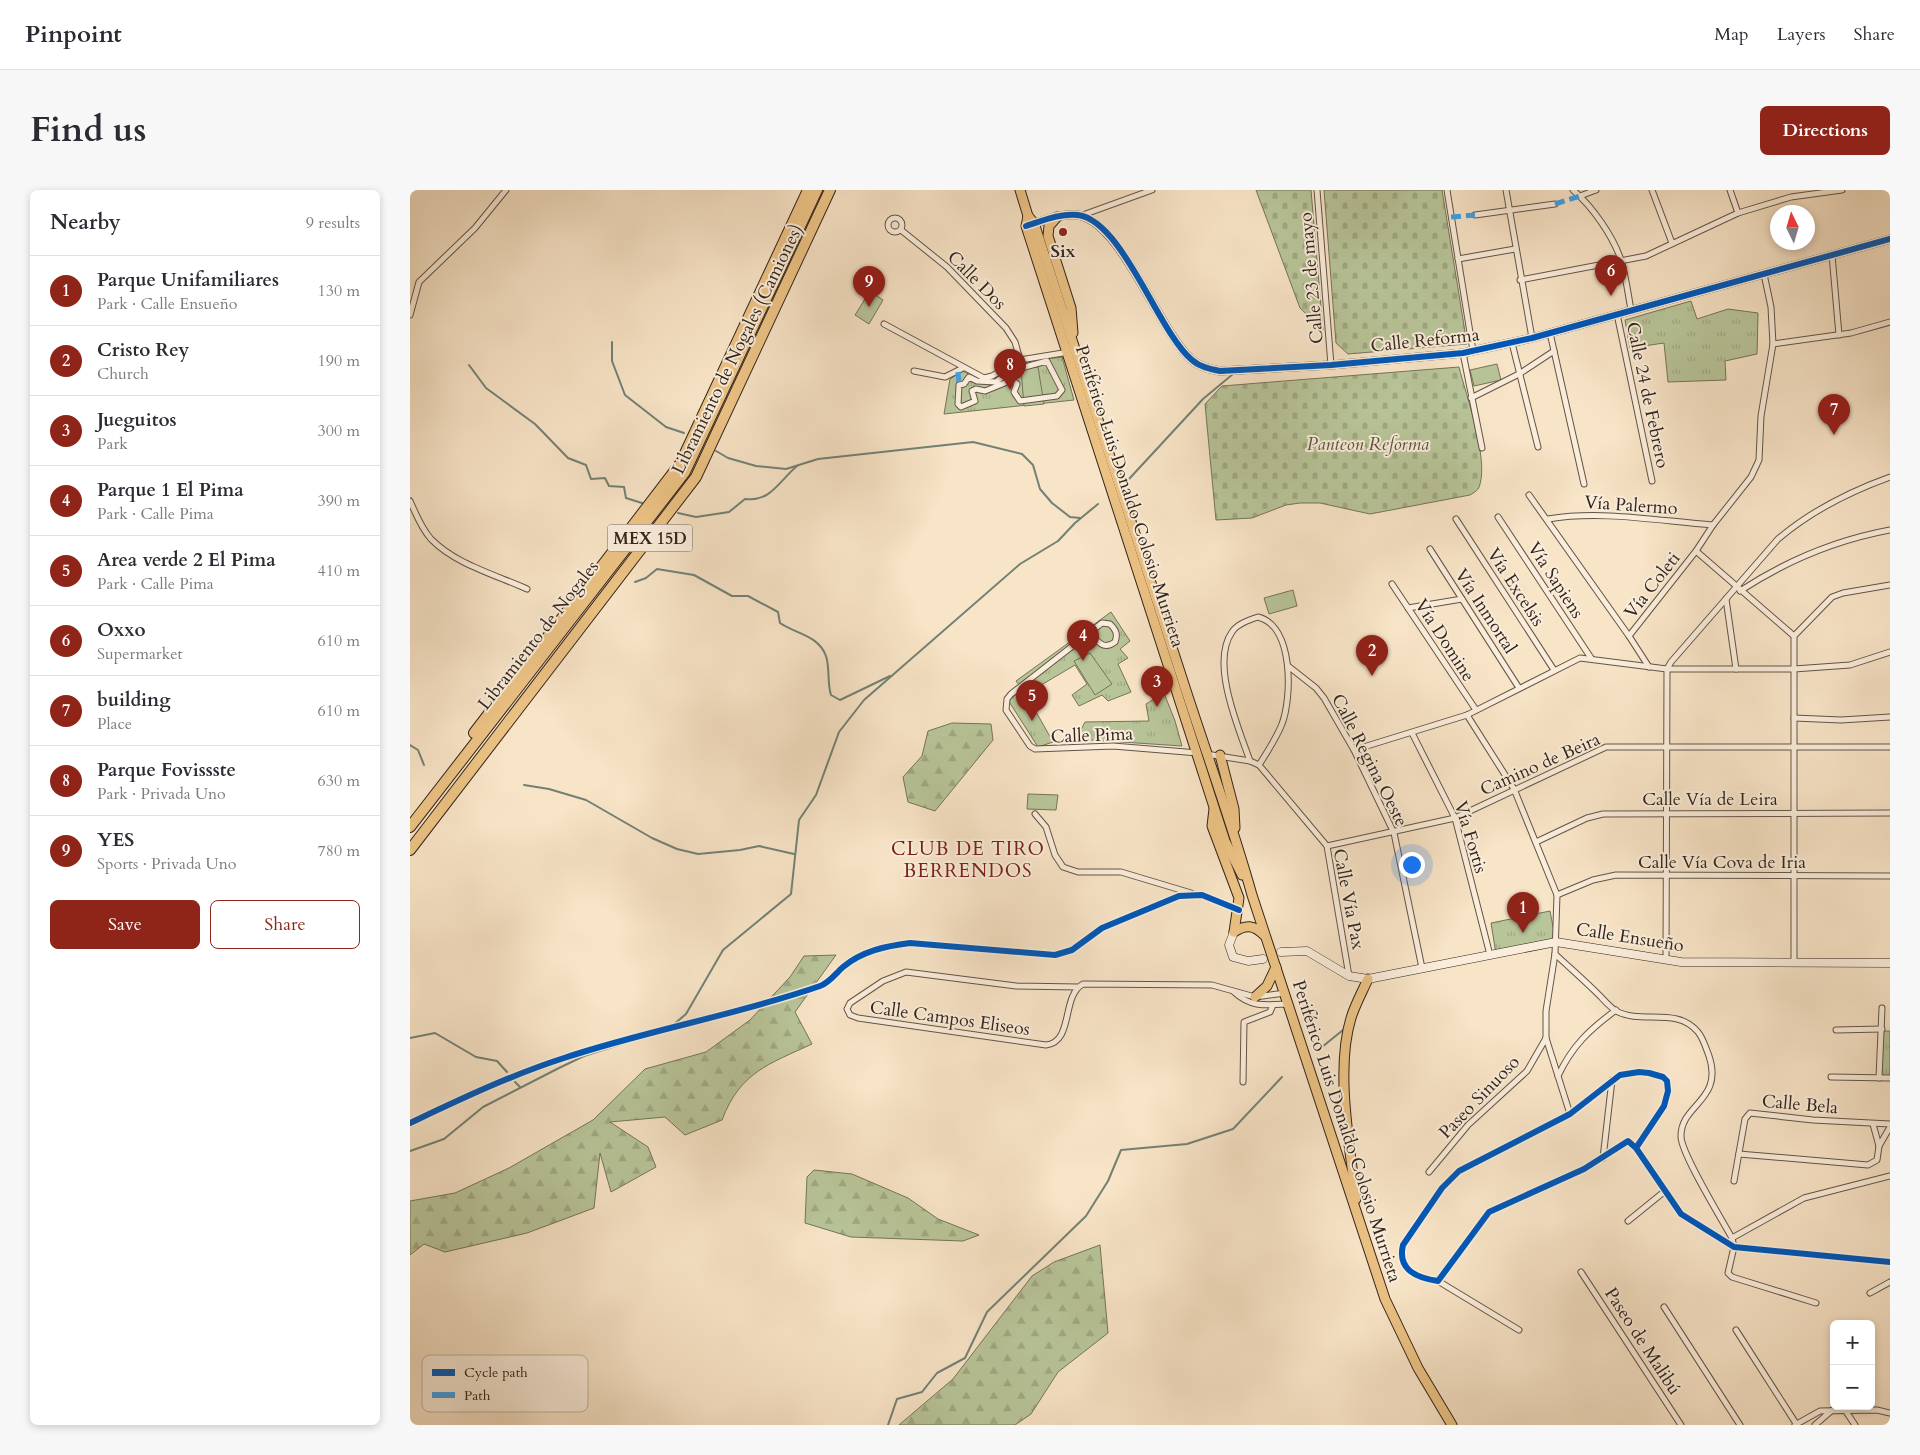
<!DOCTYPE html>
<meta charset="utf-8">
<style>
body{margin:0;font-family:Cardo,serif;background:#f7f7f7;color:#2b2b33}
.controls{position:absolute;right:15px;bottom:15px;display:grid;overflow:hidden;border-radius:8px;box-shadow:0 2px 8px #0003}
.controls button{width:45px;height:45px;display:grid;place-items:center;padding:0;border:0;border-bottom:1px solid #e1e1e2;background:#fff;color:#2b2b33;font:25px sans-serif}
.compass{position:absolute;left:1360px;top:15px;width:45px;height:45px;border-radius:50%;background:#fff;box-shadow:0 2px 8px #0003;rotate:355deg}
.you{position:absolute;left:1001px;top:674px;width:18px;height:18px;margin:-12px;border:4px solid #fff;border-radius:50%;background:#1a73e8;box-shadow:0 0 0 8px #1a73e833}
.badge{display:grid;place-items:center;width:32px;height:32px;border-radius:50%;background:#8f2418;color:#fff;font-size:16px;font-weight:700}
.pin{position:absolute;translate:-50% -41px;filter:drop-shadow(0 1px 2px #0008)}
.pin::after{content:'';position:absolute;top:26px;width:18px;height:15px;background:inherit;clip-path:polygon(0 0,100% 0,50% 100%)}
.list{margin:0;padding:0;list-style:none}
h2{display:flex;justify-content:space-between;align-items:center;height:65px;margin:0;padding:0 20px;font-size:21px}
h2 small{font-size:16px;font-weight:400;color:#7c7c81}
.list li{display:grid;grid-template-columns:32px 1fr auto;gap:15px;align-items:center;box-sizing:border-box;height:70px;padding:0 20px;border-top:1px solid #e1e1e2}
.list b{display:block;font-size:19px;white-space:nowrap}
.list p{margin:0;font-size:16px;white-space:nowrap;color:#7c7c81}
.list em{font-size:16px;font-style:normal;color:#7c7c81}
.actions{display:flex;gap:10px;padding:15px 20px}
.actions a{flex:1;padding:11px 0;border:1px solid #8f2418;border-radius:8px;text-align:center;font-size:18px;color:#8f2418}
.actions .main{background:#8f2418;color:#fff}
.map{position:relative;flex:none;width:1480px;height:1235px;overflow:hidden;border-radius:8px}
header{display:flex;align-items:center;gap:30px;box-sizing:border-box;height:70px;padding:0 25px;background:#fff;border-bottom:1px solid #e1e1e2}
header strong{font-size:24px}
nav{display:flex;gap:28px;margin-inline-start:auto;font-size:18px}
.intro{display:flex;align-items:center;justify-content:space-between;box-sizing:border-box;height:120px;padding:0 30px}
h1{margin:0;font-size:35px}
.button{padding:12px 22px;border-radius:8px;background:#8f2418;color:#fff;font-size:18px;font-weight:700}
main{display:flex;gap:30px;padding:0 30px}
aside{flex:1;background:#fff;border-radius:8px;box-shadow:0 2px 8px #0003}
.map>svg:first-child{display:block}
.grass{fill:url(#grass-tufts);stroke:#74745a}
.forest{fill:url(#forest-firs);stroke:#74745a}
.cemetery{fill:url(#cemetery-stones);stroke:#74745a}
.pitch{fill:#b8c599;stroke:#74745a}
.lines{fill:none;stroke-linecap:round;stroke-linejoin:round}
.stream{stroke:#728175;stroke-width:2}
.street-casing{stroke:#635446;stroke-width:7}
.secondary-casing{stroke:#31241b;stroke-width:9}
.primary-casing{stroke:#31241b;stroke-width:11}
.highway-casing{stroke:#31241b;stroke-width:12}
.street{stroke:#faeddb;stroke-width:5}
.secondary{stroke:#faeddb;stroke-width:8}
.primary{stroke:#ecc284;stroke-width:9}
.highway{stroke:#ecc284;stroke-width:10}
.quiet{stroke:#3ea2ea;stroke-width:5;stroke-dasharray:10 5;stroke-linecap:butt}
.cycleway-casing{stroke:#faeddb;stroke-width:9}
.cycleway{stroke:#0057b8;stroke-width:6}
.poi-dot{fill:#8f2418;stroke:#faeddb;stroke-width:2}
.labels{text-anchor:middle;stroke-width:4;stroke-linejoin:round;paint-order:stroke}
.shield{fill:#faeddb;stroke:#6d6055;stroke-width:1}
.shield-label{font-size:16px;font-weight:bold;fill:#31241b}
.poi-label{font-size:18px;font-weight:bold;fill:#31241b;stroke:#faeddb}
.street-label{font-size:18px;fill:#31241b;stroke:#faeddb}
.park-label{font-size:18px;font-style:italic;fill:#5a5441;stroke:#faeddb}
.neighbourhood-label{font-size:19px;letter-spacing:1px;fill:#7a1f14;stroke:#faeddb}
.key{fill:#faeddb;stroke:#beb1a1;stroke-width:1}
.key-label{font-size:14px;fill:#31241b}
</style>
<header>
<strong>Pinpoint</strong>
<nav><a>Map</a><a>Layers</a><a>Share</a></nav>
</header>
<div class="intro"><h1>Find us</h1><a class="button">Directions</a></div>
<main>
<aside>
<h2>Nearby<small>9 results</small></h2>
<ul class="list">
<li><span class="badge">1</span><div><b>Parque Unifamiliares</b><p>Park · Calle Ensueño</p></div><em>130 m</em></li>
<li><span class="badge">2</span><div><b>Cristo Rey</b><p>Church</p></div><em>190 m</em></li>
<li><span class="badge">3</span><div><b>Jueguitos</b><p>Park</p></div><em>300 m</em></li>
<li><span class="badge">4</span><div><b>Parque 1 El Pima</b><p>Park · Calle Pima</p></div><em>390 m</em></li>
<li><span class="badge">5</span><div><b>Area verde 2 El Pima</b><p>Park · Calle Pima</p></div><em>410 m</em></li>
<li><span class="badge">6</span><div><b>Oxxo</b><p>Supermarket</p></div><em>610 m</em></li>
<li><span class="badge">7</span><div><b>building</b><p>Place</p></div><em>610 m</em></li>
<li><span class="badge">8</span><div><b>Parque Fovissste</b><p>Park · Privada Uno</p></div><em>630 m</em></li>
<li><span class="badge">9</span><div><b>YES</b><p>Sports · Privada Uno</p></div><em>780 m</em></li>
</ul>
<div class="actions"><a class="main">Save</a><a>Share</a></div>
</aside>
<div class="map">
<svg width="1480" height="1235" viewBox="0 0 1480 1235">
<defs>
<pattern id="grass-tufts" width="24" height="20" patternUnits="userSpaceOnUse" patternTransform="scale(1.25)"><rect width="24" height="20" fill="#b8c599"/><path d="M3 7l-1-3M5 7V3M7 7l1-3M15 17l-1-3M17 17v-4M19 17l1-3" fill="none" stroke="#9fa983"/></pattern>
<pattern id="forest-firs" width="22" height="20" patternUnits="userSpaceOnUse" patternTransform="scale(1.25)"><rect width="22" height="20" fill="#b8c599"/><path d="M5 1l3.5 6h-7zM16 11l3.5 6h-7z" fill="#9fa983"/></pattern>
<pattern id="cemetery-stones" width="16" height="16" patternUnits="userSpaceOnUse" patternTransform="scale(1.25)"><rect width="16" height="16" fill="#b8c599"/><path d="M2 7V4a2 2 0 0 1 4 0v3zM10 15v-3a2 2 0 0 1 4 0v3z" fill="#9fa983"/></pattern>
</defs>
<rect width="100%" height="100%" fill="#f8e4c7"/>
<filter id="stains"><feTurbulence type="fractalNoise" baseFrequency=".004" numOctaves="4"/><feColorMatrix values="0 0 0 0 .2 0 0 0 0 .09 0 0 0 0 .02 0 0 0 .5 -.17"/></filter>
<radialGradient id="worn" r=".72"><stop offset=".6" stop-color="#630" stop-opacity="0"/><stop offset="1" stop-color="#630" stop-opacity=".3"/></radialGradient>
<g class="grass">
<polygon points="1281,111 1287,129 1318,119 1348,123 1347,164 1315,171 1316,190 1258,192 1254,153 1220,158 1215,130"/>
<path d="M652 167 664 210 534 224 540 189 553 181C585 200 589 180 617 172 628 168 641 169 652 167Z"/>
<polygon points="701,422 720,451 710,459 718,468 708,474 721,502 698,511 692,505 669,516 662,505 677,494 665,475 616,504 643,552 628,557 598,510 611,502 615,503 606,491"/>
<polygon points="754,503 765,531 772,556 666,549 675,532 739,531 736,514"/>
<polygon points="1140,721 1146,752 1086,764 1081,733"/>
<polygon points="1472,841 1480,841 1480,886 1471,886"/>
</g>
<g class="forest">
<polygon points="542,533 581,534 583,550 525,621 498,612 493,587 512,566 518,541"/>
<path d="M426 765 385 822 402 854C359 874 330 882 312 930L275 945 255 927 200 932 238 957 246 977 201 1002 190 963 184 1018 117 1043 35 1062 14 1054 0 1065V1011L45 1003 99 978 183 930 235 879 296 862 340 830 380 787 394 766Z"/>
<polygon points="404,980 442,984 498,1008 528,1029 569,1045 553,1051 441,1047 395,1033 397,987"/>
<polygon points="690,1055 698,1143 648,1182 621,1224 605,1235 489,1235 543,1189 622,1086 644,1072"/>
</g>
<g class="cemetery">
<polygon points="846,0 901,0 913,140 890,118"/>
<polygon points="914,0 1032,0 1057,154 938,164 926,153"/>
<path d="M1049 177C1056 205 1078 267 1070 294 1069 300 1065 302 1060 305L960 324 910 313H890L876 315 842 328 806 330 795 214 812 196Z"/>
</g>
<g class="pitch">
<polygon points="460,101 473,110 459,134 445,125"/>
<polygon points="1087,174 1091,190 1064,196 1060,180"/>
<polygon points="628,177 634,214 614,216 611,179"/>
<polygon points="883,400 887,416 859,424 854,408"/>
<polygon points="680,463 702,494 685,505 664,471"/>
<polygon points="618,604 648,605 646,620 617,619"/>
</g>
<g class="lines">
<g class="stream">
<polyline points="202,152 202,171 215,205 256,237 274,243"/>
<polyline points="1072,162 1111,154"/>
<polyline points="59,175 76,198 125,234 158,268 176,275 181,289 195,288 199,296 214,297 216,308 235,314"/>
<polyline points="306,261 318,268 346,276 376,279 408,269 563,252 612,264 623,275 630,299 642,313 660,327 670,328"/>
<polyline points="719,289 793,209 823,184"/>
<path d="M268 323 286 327 319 322 335 309C361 312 369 291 387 276"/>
<path d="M225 392 236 388 247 379 284 385 322 406H338L368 422 370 433C386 444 408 445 416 466 420 478 417 493 421 505L430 510 480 486"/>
<polyline points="0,555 8,560 14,575"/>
<polyline points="114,595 139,599 176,610 242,648 267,659 288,664 330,660 349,656 384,664"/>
<polyline points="263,835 276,824 313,760 381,704 389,630 406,605 429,542 454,510 610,374 648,351 665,333 688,314"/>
<polyline points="0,848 25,843 66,867 87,871 97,882"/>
<polyline points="912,857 933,840"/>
<polyline points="105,892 110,897"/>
<polyline points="0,961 34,949 73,917 149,878 174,866 234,847"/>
<polyline points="478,1235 487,1209 512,1202 527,1183 555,1168 577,1122 676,1026 698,991 711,960 777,954 823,939 872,887"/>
</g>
<g class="street-casing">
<g id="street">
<polyline points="907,0 921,175"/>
<polyline points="1037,0 1063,161"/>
<polyline points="1096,0 1122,148"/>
<path d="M1163 0C1182 16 1203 46 1211 70 1216 86 1218 104 1221 120"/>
<polyline points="1242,0 1262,53"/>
<polyline points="1320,0 1328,23"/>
<polyline points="1170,6 1186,0"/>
<polyline points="1065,25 1145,14"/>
<polyline points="670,26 742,0"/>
<circle cx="485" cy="35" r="7"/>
<polyline points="491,40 537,77 596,138 605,152 610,170"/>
<polyline points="1422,65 1429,145"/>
<polyline points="1048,69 1105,59"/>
<polyline points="1354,84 1361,117 1363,154 1351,226 1349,270 1341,287 1303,335 1286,361 1384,446 1384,772"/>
<polyline points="1110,90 1236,66 1328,23 1381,7 1432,0"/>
<polyline points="1207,124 1242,291"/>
<polyline points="0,125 9,92 65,38 96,0"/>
<polyline points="474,134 574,188 582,186 610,170 659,162"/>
<polyline points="1140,143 1174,294"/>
<polyline points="1102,153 1128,257"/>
<polyline points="1363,154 1441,143 1480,132"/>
<polyline points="1053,163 1072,258"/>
<polygon points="637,171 652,200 647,206 610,211 604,202 607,194 602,190 575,201 566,199 562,201 565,211 551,217 548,214 549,195 554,194 559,187 567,191 586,192 600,181"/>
<polyline points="504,181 535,187 553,178"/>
<polyline points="1061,208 1109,184 1144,161"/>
<polyline points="1119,305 1219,446 1239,477"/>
<path d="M0 311C6 324 11 338 21 349 45 374 86 385 117 399"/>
<polyline points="1088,327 1181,468"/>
<polyline points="1046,329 1144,480"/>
<path d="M1138 329C1192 320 1249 331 1303 335"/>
<polyline points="1020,359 1109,498"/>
<polyline points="982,394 1066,520"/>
<path d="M1330 401C1376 371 1426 350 1480 340"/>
<polyline points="1316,409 1326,479"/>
<polyline points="998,418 1052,409"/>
<path d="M679 443C688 451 693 461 705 452 708 444 706 440 700 434L692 433 601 504 597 509 596 520 620 556 625 559 703 556 788 563"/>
<polyline points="1219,446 1286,361"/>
<polyline points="1384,446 1422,407 1433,403 1480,395"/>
<polyline points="878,476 906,498 914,508 944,560 984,643 1012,778"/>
<polyline points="1384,528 1431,530 1480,527"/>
<polyline points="1002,543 1045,628 1080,765"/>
<polyline points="944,560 1057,525 1170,468 1257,479 1384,479 1440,475 1480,462"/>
<polyline points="796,564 840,571 849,575 917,656 939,786"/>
<path d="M840 571C829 539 800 473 822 442 827 434 839 430 848 427 884 436 882 507 872 534 866 549 857 562 849 575"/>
<polyline points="625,624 636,637 645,665 653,677 668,682 711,682 781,703"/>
<polyline points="1126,652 1177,628 1193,624 1480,623"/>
<polyline points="917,656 1045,628 1196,557 1480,557"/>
<polyline points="1147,705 1183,690 1206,685 1480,686"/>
<path d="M1145 764C1160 778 1175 791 1189 805 1194 810 1200 817 1206 821 1232 835 1266 816 1288 842 1293 848 1296 858 1299 866 1314 911 1270 914 1271 947 1272 965 1311 1028 1322 1048L1324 1057 1318 1083 1322 1087 1406 1113"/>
<path d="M1256 770 1257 479 1261 472 1368 349C1400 322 1441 301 1480 287"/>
<path d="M668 797 606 796 496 782 473 791 440 813 437 819 440 825 448 828 636 855C664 852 651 806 673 794L802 795 845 807 875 803"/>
<path d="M824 802C841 818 857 815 878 814"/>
<polyline points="1426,840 1472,839"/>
<polyline points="1136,848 1160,924"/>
<path d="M1148 886C1162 856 1179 840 1206 820"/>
<polyline points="1421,887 1480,888"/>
<polyline points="1469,888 1472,818"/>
<polyline points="833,892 834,832 860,822 863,815"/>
<path d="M0 933C51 909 101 885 154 868 238 840 327 825 410 796 419 793 426 783 433 777 452 761 476 756 500 753L645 765 662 760 692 738 769 706 792 705 828 719"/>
<polyline points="1463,934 1469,956"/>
<path d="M1226 958 1254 916 1258 901 1257 891 1253 887 1239 883 1229 882 1210 885 1160 924 1049 981 1032 998 993 1055C987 1080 1007 1088 1028 1091L1079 1022 1174 979 1218 951 1226 958 1271 1024 1324 1057 1480 1072"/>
<polyline points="1329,964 1458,975 1467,970 1469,956 1480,937"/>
<polyline points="1193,968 1202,890"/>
<polyline points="1019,982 1058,935 1117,881 1136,848 1136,821 1145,764 1147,705 1104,599 1057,525"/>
<polyline points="1324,991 1335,929 1340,923 1403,930 1480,934"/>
<polyline points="1218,1031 1255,1001"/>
<polyline points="1322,1048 1394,1008 1480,986"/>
<polyline points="1171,1082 1271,1235"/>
<polyline points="1028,1091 1109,1140"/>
<polyline points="1460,1103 1480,1092"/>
<polyline points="1254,1117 1330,1235"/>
<polyline points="1326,1140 1387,1235"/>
<polyline points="1435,1220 1445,1235"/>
<polyline points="1385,1235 1410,1221 1467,1220 1480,1223"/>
<polyline points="1405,1235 1421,1221"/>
</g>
</g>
<g class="secondary-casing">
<g id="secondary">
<path d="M620 35C635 30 652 23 668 25 712 32 749 142 782 170 790 177 800 179 810 181L921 175 1053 163 1122 148 1480 49"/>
<polyline points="824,742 819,755 823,767 838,771 853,769"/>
<polyline points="871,762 897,761 939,786 958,789 1146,752 1271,772 1480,773"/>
</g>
</g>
<g class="primary-casing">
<g id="primary">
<path d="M610 0 618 26 624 33C673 183 722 333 770 482 794 557 821 630 842 705L975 1109 1008 1178 1042 1235"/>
<polyline points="618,26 616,36 815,651 832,685"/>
<polyline points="647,27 639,36 638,46 661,118 663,143"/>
<polyline points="810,565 824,619 825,638"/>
<polyline points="804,619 802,636 829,708 824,742"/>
<path d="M824 742C836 734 844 735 854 745"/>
<polyline points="845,807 857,796 866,777"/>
<path d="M946 1009C940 956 925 880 941 828 945 815 952 802 958 789"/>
</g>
</g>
<g class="highway-casing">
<g id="highway">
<polyline points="64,543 270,274 398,0"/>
<polyline points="0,637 275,282 407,0"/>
<polyline points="0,660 286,287 420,0"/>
</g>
</g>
<use href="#street" class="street"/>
<use href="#secondary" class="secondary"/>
<use href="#primary" class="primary"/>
<use href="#highway" class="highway"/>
<g class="quiet">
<polyline points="1145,14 1170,6"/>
<polyline points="1041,27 1065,25"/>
<polyline points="548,182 549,195"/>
</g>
<g class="cycleway-casing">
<g id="cycleway">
<path d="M616 36C632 31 650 23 668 25 713 31 748 142 782 170 790 177 800 179 810 181L921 175 1053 163 1122 148 1480 49"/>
<path d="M0 933C51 909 101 885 154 868 238 840 327 825 410 796 419 793 426 783 433 777 452 761 476 756 500 753L645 765 662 760 692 738 769 706 792 705 829 720"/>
<path d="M1226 958 1254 916 1258 901 1257 891 1253 887 1239 883 1229 882 1210 885 1160 924 1049 981 1032 998 993 1055C987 1080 1007 1088 1028 1091L1079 1022 1174 979 1218 951 1226 958 1271 1024 1324 1057 1480 1072"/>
</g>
</g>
<use href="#cycleway" class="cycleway"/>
</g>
<circle class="poi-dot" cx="653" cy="42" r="5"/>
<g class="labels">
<rect class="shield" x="197.5" y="334.5" width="85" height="27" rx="4"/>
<g class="shield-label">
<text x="240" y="354">MEX 15D</text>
</g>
<g class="poi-label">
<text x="653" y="67">Six</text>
</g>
<g class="street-label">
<text transform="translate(901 88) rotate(-95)" y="6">Calle 23 de mayo</text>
<text transform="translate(567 90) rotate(45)" y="6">Calle Dos</text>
<text transform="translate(1015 150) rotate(-6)" y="6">Calle Reforma</text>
<text transform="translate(327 159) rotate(-64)" y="6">Libramiento de Nogales (Camiones)</text>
<text transform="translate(1238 205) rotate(78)" y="6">Calle 24 de Febrero</text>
<text transform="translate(720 306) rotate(72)" y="6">Periférico Luis Donaldo Colosio Murrieta</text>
<text transform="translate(1221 315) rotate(4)" y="6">Vía Palermo</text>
<text transform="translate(1146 390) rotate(57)" y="6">Vía Sapiens</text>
<text transform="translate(1242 395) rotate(-52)" y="6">Vía Coleti</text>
<text transform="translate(1106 397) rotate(57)" y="6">Vía Excelsis</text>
<text transform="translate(1076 421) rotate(57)" y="6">Vía Inmortal</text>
<text transform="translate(128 445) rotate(-52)" y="6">Libramiento de Nogales</text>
<text transform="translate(1035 450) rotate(57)" y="6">Vía Domine</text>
<text transform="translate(682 545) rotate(-2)" y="6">Calle Pima</text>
<text transform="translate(960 570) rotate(63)" y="6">Calle Regina Oeste</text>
<text transform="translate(1130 574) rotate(-24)" y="6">Camino de Beira</text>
<text x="1300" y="615">Calle Vía de Leira</text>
<text transform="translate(1061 647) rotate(73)" y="6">Vía Fortis</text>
<text x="1312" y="678">Calle Vía Cova de Iria</text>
<text transform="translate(939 709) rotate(79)" y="6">Calle Vía Pax</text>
<text transform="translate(1220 747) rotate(9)" y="6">Calle Ensueño</text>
<text transform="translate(540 828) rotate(8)" y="6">Calle Campos Eliseos</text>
<text transform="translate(1069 907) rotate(-46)" y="6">Paseo Sinuoso</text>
<text transform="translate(1390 914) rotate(5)" y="6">Calle Bela</text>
<text transform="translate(937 941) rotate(72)" y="6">Periférico Luis Donaldo Colosio Murrieta</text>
<text transform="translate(1233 1151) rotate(57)" y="6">Paseo de Malibú</text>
</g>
<g class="park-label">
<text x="958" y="260">Panteon Reforma</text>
</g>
<g class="neighbourhood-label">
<text x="558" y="665">CLUB DE TIRO<tspan x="558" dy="22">BERRENDOS</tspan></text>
</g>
</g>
<rect x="12" y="1165" width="166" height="57" rx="8" class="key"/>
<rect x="22" y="1179" width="23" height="7" fill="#0057b8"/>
<rect x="22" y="1202" width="23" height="6" fill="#3ea2ea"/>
<g class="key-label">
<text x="54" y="1187">Cycle path</text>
<text x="54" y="1210">Path</text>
</g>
<rect width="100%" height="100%" filter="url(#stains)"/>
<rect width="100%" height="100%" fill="url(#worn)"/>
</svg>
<div class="controls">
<button>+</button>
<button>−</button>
</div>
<svg class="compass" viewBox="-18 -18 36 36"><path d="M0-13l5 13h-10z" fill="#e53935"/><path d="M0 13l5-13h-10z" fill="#7c7c81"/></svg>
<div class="you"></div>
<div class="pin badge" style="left:1113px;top:743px">1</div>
<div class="pin badge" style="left:962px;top:486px">2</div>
<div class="pin badge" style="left:747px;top:517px">3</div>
<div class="pin badge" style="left:673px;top:471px">4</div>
<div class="pin badge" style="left:622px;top:531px">5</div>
<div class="pin badge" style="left:1201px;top:106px">6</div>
<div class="pin badge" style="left:1424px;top:245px">7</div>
<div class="pin badge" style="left:600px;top:200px">8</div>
<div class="pin badge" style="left:459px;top:117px">9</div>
</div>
</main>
